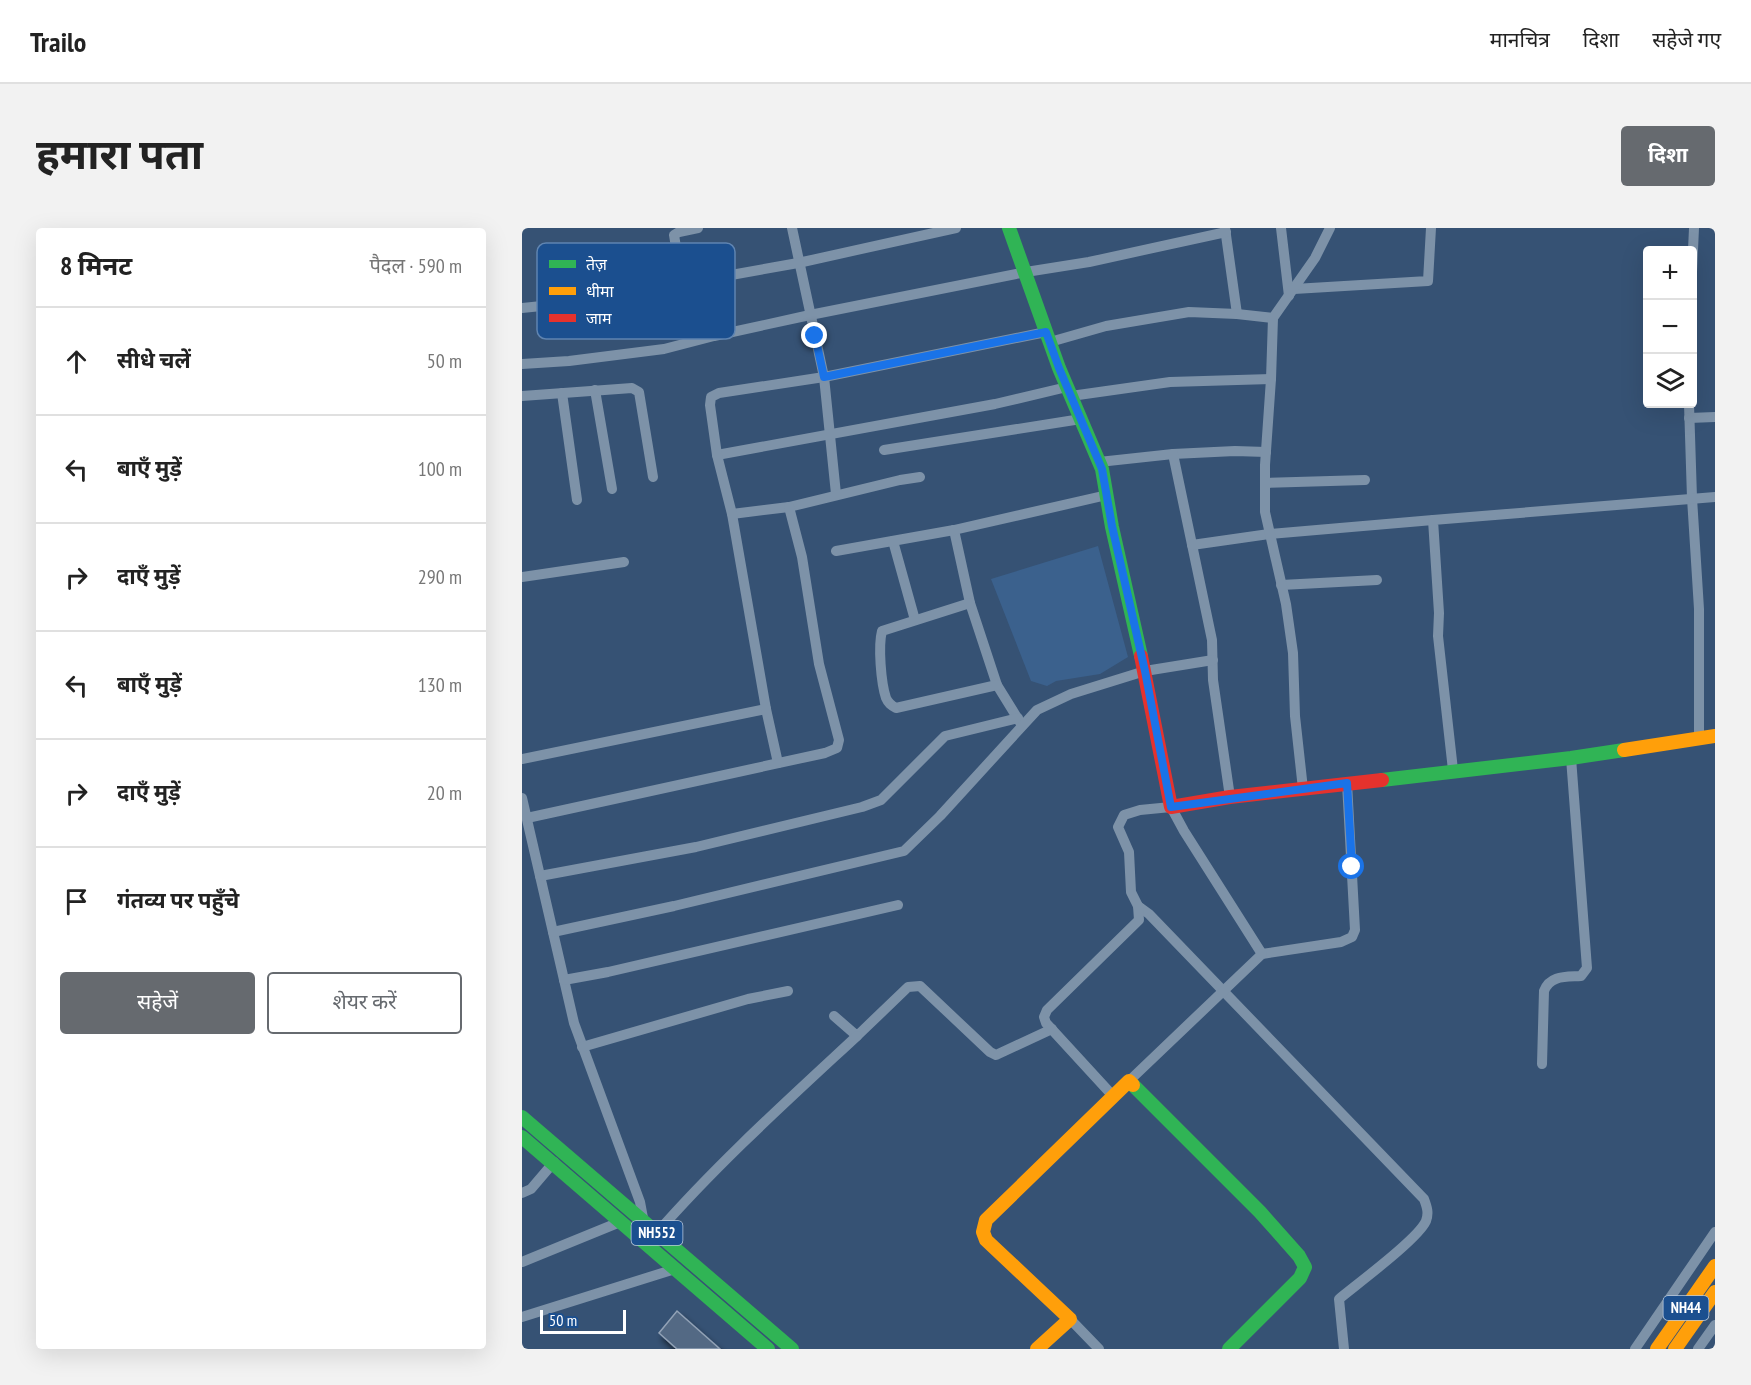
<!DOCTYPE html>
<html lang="hi">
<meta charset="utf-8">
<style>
body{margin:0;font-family:"PT Sans Narrow","Noto Sans Devanagari",sans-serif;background:#f2f2f2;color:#222}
.controls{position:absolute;right:18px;top:18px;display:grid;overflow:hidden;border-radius:6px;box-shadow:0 6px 24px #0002}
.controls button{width:54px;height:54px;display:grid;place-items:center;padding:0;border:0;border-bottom:2px solid #e0e0e0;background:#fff;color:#222;font:30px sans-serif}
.scale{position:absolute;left:18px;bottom:15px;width:86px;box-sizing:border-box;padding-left:6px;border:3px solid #fff;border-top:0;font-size:16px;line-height:21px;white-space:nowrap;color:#fff;-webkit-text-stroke:4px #1b4f8f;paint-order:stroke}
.stop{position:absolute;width:18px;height:18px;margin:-14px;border:4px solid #1a73e8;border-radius:50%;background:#fff}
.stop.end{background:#1a73e8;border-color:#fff;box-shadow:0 2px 6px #0008}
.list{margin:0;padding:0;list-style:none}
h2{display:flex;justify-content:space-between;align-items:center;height:78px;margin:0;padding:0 24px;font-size:26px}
h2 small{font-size:20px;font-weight:400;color:#767676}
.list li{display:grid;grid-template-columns:39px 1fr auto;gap:18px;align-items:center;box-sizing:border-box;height:108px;padding:0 24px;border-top:2px solid #e0e0e0}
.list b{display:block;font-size:22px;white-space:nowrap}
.list em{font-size:20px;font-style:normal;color:#767676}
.actions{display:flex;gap:12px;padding:18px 24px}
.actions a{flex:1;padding:14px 0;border:2px solid #666a6f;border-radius:6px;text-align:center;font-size:21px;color:#666a6f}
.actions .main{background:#666a6f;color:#fff}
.icon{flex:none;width:33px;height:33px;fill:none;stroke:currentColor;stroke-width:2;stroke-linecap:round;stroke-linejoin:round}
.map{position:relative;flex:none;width:1193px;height:1121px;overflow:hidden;border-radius:6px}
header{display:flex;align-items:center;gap:36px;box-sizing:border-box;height:84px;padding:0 30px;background:#fff;border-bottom:2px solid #e0e0e0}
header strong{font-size:28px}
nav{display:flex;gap:33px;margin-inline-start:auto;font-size:21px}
.intro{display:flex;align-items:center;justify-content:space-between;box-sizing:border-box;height:144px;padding:0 36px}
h1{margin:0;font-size:42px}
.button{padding:15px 27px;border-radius:6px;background:#666a6f;color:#fff;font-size:21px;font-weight:700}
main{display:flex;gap:36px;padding:0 36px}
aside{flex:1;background:#fff;border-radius:6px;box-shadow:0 6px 24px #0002}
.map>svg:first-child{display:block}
.water{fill:#3b618d}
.building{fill:#526984;stroke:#92a2b6;stroke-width:1.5;filter:url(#shadow)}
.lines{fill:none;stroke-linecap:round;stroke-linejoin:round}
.street{stroke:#7d92a8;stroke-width:10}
.fast{stroke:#30b455;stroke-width:14}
.slow{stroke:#ff9f0a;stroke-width:14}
.jam{stroke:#e5322d;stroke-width:14}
.route{stroke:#1a73e8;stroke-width:8}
.labels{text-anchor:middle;stroke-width:4.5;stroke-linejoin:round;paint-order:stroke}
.shield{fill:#1b4f8f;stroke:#bbcadd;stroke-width:1.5}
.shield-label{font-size:15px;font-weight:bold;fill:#fff}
.key{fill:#1b4f8f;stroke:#5f84b1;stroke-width:1.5}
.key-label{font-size:16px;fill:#fff}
</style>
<header>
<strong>Trailo</strong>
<nav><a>मानचित्र</a><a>दिशा</a><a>सहेजे गए</a></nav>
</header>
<div class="intro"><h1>हमारा पता</h1><a class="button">दिशा</a></div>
<main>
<aside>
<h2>8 मिनट<small>पैदल · 590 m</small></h2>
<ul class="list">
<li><svg class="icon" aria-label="ahead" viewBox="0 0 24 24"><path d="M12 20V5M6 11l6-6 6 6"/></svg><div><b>सीधे चलें</b></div><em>50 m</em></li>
<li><svg class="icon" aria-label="left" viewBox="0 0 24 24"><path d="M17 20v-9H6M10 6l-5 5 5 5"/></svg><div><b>बाएँ मुड़ें</b></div><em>100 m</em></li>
<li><svg class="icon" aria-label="right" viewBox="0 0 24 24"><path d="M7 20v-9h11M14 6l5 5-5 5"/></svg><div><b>दाएँ मुड़ें</b></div><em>290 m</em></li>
<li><svg class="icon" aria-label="left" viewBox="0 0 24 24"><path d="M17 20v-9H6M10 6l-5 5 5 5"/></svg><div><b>बाएँ मुड़ें</b></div><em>130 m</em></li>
<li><svg class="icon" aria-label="right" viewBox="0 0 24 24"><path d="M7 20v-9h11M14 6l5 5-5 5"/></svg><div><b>दाएँ मुड़ें</b></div><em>20 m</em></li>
<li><svg class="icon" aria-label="arrive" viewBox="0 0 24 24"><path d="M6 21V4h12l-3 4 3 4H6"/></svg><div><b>गंतव्य पर पहुँचे</b></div></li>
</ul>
<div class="actions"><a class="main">सहेजें</a><a>शेयर करें</a></div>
</aside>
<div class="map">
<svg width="1193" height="1121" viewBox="0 0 1193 1121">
<defs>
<filter id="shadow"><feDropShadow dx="3.5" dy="6" stdDeviation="3" flood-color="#0009"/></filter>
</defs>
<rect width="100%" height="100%" fill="#365274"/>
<polygon class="water" points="576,318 606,429 578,446 534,453 525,458 509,453 469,351"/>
<polygon class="building" points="155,1083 198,1121 155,1121 137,1105"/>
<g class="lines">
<g class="street">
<polyline points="270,0 302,149 314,266"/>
<polyline points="703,0 715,86"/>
<polyline points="759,0 767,68"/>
<polyline points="1170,44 1172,0"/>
<polyline points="160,55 152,7 157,4 176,0"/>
<polyline points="772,61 906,53 909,0"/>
<polyline points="0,80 58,74 276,35 434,0"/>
<polyline points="528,114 584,98 667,84 715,86 751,90"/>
<polyline points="0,136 47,133 142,121 192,108 288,87 504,44 567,34 704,4"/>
<polyline points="73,162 90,261"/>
<polyline points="40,165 55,272"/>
<polyline points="0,168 110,160 117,164 131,249"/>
<polyline points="549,168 648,154 749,151"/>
<polyline points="1167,176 1170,270 1177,381 1177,511"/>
<polyline points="1167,190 1193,189"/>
<polyline points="362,222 559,191"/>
<polyline points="651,226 713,223 744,224"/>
<polyline points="195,227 473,176 545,159"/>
<polyline points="577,234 651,226 690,412 691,452 708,569"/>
<polyline points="743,255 843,252"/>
<polyline points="210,286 267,279 378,252 398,249"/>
<polyline points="432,302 448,375 475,457 499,496"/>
<polyline points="371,313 393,392"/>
<polyline points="670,317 747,306 911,292"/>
<polyline points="314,323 432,302 585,267"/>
<polyline points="0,349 102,334"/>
<polyline points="759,357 855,352"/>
<path d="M448 375 360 403C356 418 359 455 364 470 366 475 369 477 374 480L475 457"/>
<polyline points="0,531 244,481"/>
<polyline points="256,535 244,481 210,286 195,227 188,177 189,169 197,165 302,149 524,104"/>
<polyline points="931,542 916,408 917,385 911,292 1193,269"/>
<polyline points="781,561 773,488 771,425 764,376 743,284 743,237 749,151 751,90 793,30 808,0"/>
<polyline points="0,570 52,795 118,974 121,990"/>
<polyline points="5,590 303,525 315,520 317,512 297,436 280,329 267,279"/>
<polyline points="18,648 174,619 340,579 359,572 423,508 496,490"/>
<path d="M616 678 627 686 902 971C905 979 907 985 904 993 896 1011 835 1056 817 1071L822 1121"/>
<polyline points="31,704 152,678 382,623 418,588 515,482 549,466 623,443 691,432"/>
<polyline points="42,752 86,744 376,677"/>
<polyline points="312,788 335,808 386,759 398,758 468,824 474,827 530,801"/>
<polyline points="60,819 226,771 266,763"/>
<path d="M1020 836 1022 763C1028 747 1044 749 1059 748L1065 740 1049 530"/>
<polyline points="607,853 740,726 819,714 830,709 833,702 825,555"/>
<polyline points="591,868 524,795 522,789 525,782 617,692 616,678 609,664 607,624 596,599 602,587 618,582 649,579 662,603 740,726"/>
<polyline points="0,965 9,961 32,934"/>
<path d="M133 1007C195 936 266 872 335 808"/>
<polyline points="0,1034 98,994"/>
<polyline points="0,1089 153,1041"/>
<polyline points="548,1091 577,1121"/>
<polyline points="1113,1121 1193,1004"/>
<polyline points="1176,1121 1193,1097"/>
</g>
<g class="fast">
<polyline points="487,0 537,140 580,241 590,299 619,428"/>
<polyline points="860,552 1049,530 1102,522"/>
<polyline points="611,857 738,984 777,1028 783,1039 778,1050 707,1121"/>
<polyline points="0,889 270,1121"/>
<polyline points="0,909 246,1121"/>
</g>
<g class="slow">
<polyline points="1102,522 1193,508"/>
<polyline points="515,1121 548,1091 464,1012 461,1004 464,992 607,853 611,857"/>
<polyline points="1135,1121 1193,1038"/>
<polyline points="1153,1121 1193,1064"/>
</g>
<polyline class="jam" points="619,428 649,579 708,569 860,552"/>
</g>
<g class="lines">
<polyline class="route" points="293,108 302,149 524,104 537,140 580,241 590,298 623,443 649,579 825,555 830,639"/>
</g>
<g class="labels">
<g class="shield">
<rect x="109.5" y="993" width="51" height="24" rx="4.5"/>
<rect x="1141.5" y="1068" width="45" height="24" rx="4.5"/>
</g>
<g class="shield-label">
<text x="135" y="1010">NH552</text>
<text x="1164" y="1085">NH44</text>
</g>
</g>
<rect x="15" y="15" width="198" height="96" rx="9" class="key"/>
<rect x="27" y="32" width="27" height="8" fill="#30b455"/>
<rect x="27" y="59" width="27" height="8" fill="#ff9f0a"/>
<rect x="27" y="86" width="27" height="8" fill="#e5322d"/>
<g class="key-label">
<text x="64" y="42">तेज़</text>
<text x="64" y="69">धीमा</text>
<text x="64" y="96">जाम</text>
</g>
</svg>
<div class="controls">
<button>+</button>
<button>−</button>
<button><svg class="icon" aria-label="layers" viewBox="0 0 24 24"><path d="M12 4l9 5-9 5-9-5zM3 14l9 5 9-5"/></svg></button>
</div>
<div class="scale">50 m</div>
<div class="stop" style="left:830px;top:639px"></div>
<div class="stop end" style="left:293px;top:108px"></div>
</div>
</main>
